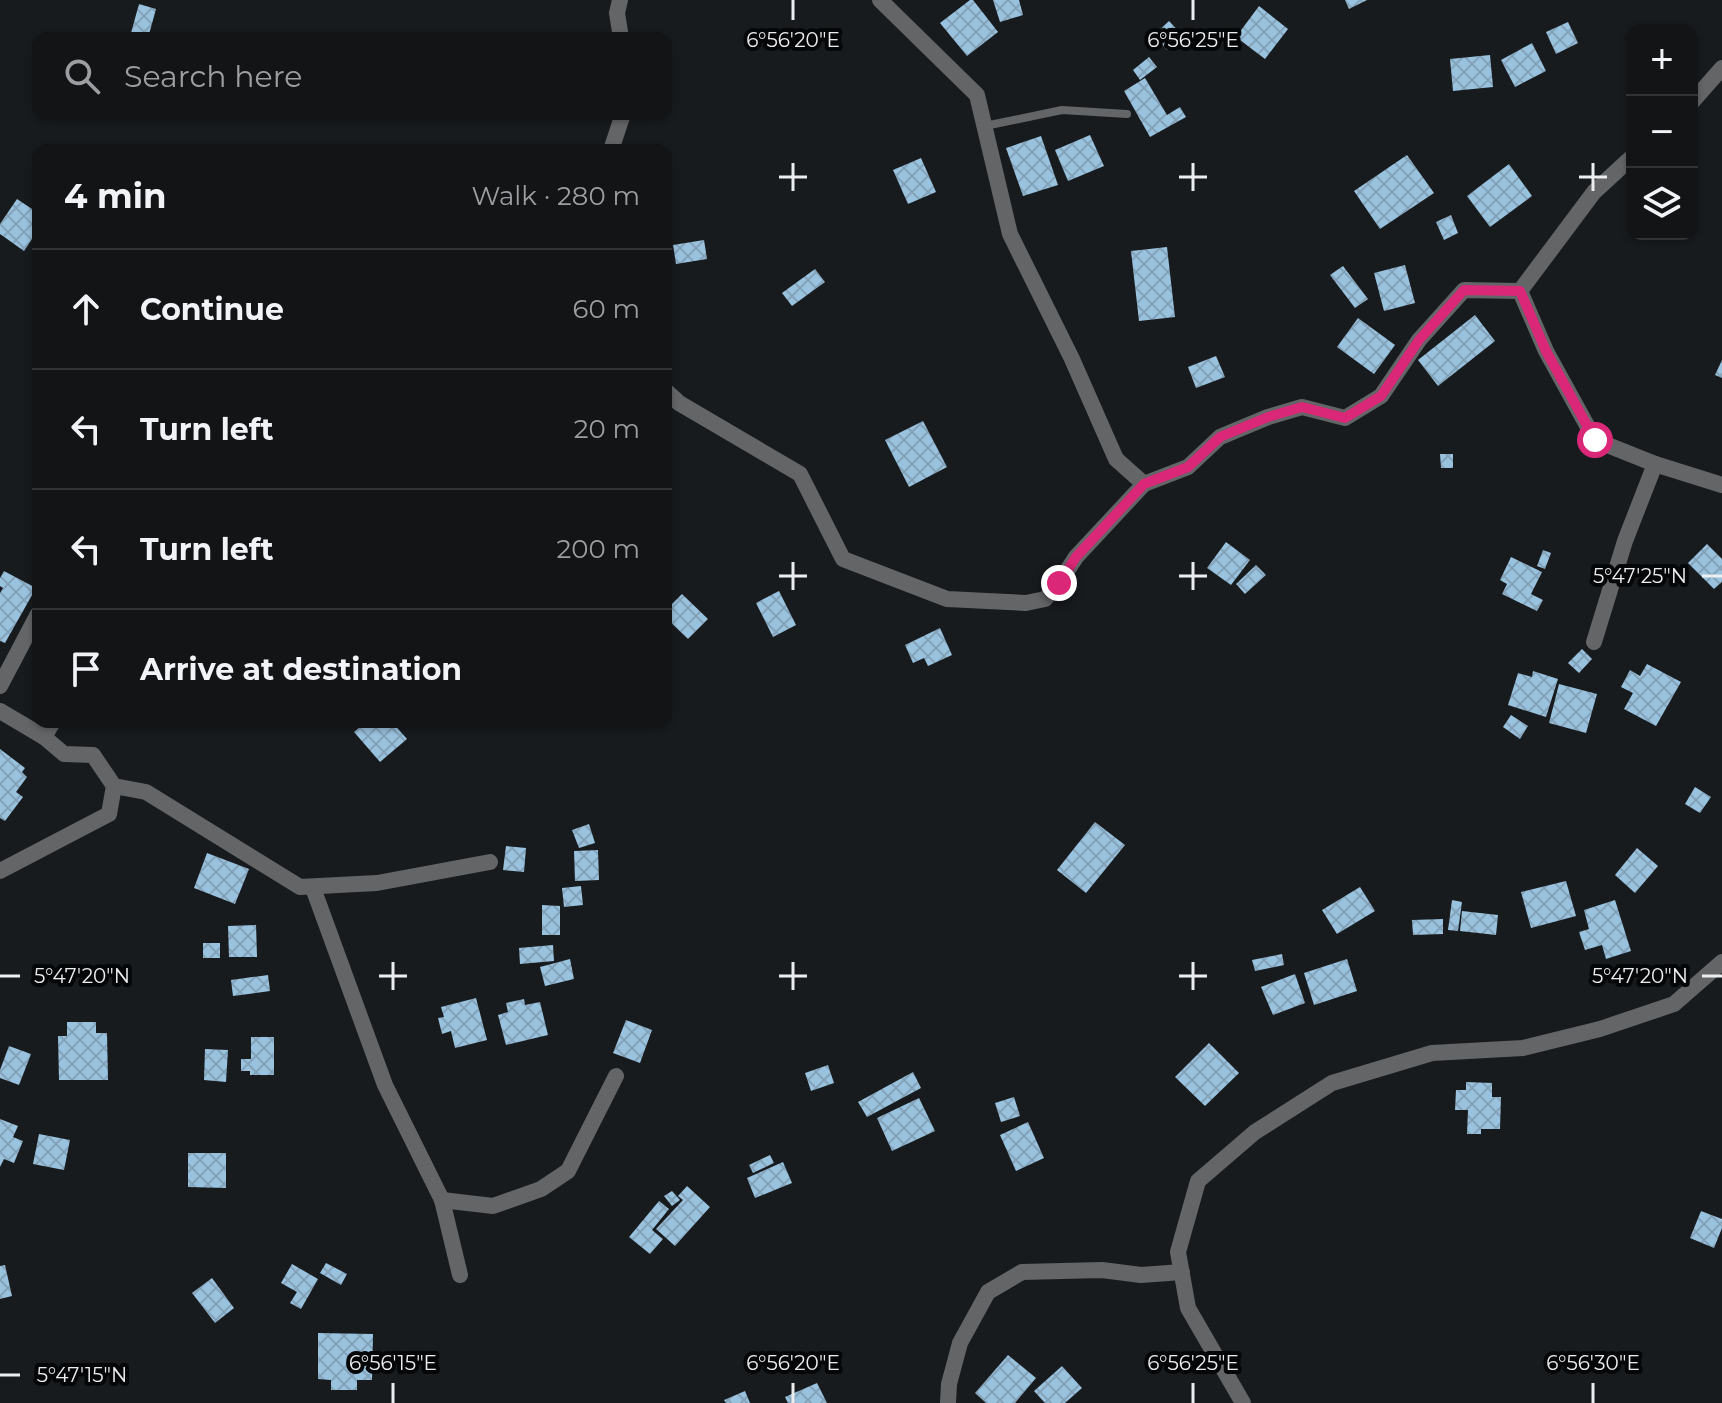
<!DOCTYPE html>
<meta charset="utf-8">
<style>
body{margin:0;font-family:Montserrat,sans-serif;background:#1f2123;color:#f1f3f6}
.controls{position:absolute;right:24px;top:24px;display:grid;overflow:hidden;border-radius:16px;box-shadow:0 2px 6px #0004}
.controls button{width:72px;height:72px;display:grid;place-items:center;padding:0;border:0;border-bottom:2px solid #313335;background:#121416;color:#f1f3f6;font:40px sans-serif}
.stop{position:absolute;width:24px;height:24px;margin:-18px;border:6px solid #db2777;border-radius:50%;background:#fff}
.stop.end{background:#db2777;border-color:#fff;box-shadow:0 2px 8px #0008}
.list{margin:0;padding:0;list-style:none}
h2{display:flex;justify-content:space-between;align-items:center;height:104px;margin:0;padding:0 32px;font-size:34px}
h2 small{font-size:26px;font-weight:400;color:#9c9ea1}
.list li{display:grid;grid-template-columns:52px 1fr auto;gap:24px;align-items:center;box-sizing:border-box;height:120px;padding:0 32px;border-top:2px solid #313335}
.list b{display:block;font-size:30px;white-space:nowrap}
.list em{font-size:26px;font-style:normal;color:#9c9ea1}
.icon{flex:none;width:44px;height:44px;fill:none;stroke:currentColor;stroke-width:2;stroke-linecap:round;stroke-linejoin:round}
.map{position:relative;flex:none;width:1722px;height:1403px;overflow:hidden}
.search{position:absolute;background:#121416;box-shadow:0 2px 6px #0004;left:32px;top:32px;width:640px;height:88px;display:flex;align-items:center;gap:20px;box-sizing:border-box;padding:0 28px;border-radius:16px;color:#9c9ea1;font-size:30px}
.panel{position:absolute;background:#121416;box-shadow:0 2px 6px #0004;left:32px;top:144px;width:640px;height:584px;border-radius:16px}
.map>svg:first-child{display:block}
.building{fill:url(#building-cross-hatch)}
.lines{fill:none;stroke-linecap:round;stroke-linejoin:round}
.lane{stroke:#636567;stroke-width:8}
.street{stroke:#636567;stroke-width:16}
.route{stroke:#db2777;stroke-width:10}
.ticks{fill:none;stroke:#ebedef;stroke-width:3}
.ticks-label{font-size:20px;text-anchor:middle;fill:#ebedef;stroke:#050607;stroke-width:8;stroke-linejoin:round;paint-order:stroke}
</style>
<div class="map">
<svg width="1722" height="1403" viewBox="0 0 1722 1403">
<defs>
<pattern id="building-cross-hatch" width="8" height="8" patternUnits="userSpaceOnUse" patternTransform="scale(2)"><rect width="8" height="8" fill="#99c2df"/><path d="M0 0l8 8M0 8l8-8" fill="none" stroke="#84a3b9"/></pattern>
</defs>
<rect width="100%" height="100%" fill="#181b1e"/>
<g class="building">
<polygon points="970,0 973,0 998,32 967,56 940,23"/>
<polygon points="993,0 1019,0 1023,15 1000,22"/>
<polygon points="1345,0 1367,0 1349,9"/>
<polygon points="139,4 156,9 148,38 131,33"/>
<polygon points="1259,6 1288,29 1265,59 1236,37"/>
<polygon points="1169,21 1183,36 1167,50 1154,35"/>
<polygon points="1568,22 1578,43 1556,54 1546,32"/>
<polygon points="1532,43 1546,71 1515,87 1501,60"/>
<polygon points="1490,55 1493,87 1453,91 1450,59"/>
<polygon points="1149,57 1157,67 1140,80 1133,70"/>
<polygon points="1145,78 1167,115 1180,107 1186,117 1150,137 1124,91"/>
<polygon points="1090,135 1104,166 1068,181 1055,150"/>
<polygon points="1041,136 1058,185 1023,196 1006,148"/>
<polygon points="1407,155 1434,193 1380,229 1354,191"/>
<polygon points="921,158 936,192 908,204 893,170"/>
<polygon points="1509,164 1532,196 1490,227 1467,196"/>
<polygon points="17,199 38,213 38,230 24,251 0,234 0,224"/>
<polygon points="1451,215 1458,233 1444,240 1436,222"/>
<polygon points="704,240 707,259 676,264 673,245"/>
<polygon points="1167,247 1175,317 1139,321 1131,251"/>
<polygon points="1405,265 1415,303 1384,311 1374,273"/>
<polygon points="1343,266 1368,299 1355,308 1330,275"/>
<polygon points="815,269 825,282 792,306 782,293"/>
<polygon points="1475,315 1495,341 1438,386 1418,360"/>
<polygon points="1358,318 1395,345 1374,374 1337,347"/>
<polygon points="1216,356 1225,377 1196,388 1188,367"/>
<polygon points="1722,360 1722,378 1715,375"/>
<polygon points="923,421 947,467 909,487 885,440"/>
<polygon points="1440,454 1453,454 1453,468 1441,468"/>
<polygon points="1226,542 1250,560 1231,585 1207,568"/>
<polygon points="1707,544 1722,559 1722,582 1714,589 1688,563"/>
<polygon points="1543,550 1551,553 1545,569 1537,566"/>
<polygon points="1511,557 1542,572 1531,594 1543,600 1537,611 1502,594 1507,584 1500,580"/>
<polygon points="1256,565 1266,575 1245,594 1236,584"/>
<polygon points="4,571 36,588 5,643 0,641 0,593 3,588 0,586 0,578"/>
<polygon points="779,591 796,625 773,637 756,603"/>
<polygon points="682,594 708,619 688,639 666,618 666,610"/>
<polygon points="940,628 952,655 928,666 924,658 913,663 905,645"/>
<polygon points="1582,649 1592,659 1579,673 1568,663"/>
<polygon points="1647,664 1681,682 1656,726 1624,709 1633,693 1621,687 1630,670 1640,676"/>
<polygon points="1533,671 1558,679 1546,717 1508,705 1518,673 1532,677"/>
<polygon points="1559,684 1597,694 1586,733 1549,723"/>
<polygon points="1511,715 1528,726 1520,739 1503,727"/>
<polygon points="366,722 392,722 407,739 380,762 354,732"/>
<polygon points="0,749 25,768 22,772 27,777 16,792 23,797 5,821 0,818"/>
<polygon points="1695,787 1711,797 1700,813 1685,804"/>
<polygon points="1095,822 1125,845 1086,893 1057,870"/>
<polygon points="589,824 595,843 579,848 572,830"/>
<polygon points="506,846 526,848 524,872 503,870"/>
<polygon points="1637,848 1658,866 1635,893 1615,875"/>
<polygon points="598,850 599,880 575,881 574,851"/>
<polygon points="207,853 249,869 235,904 194,888"/>
<polygon points="1566,881 1576,916 1531,928 1521,892"/>
<polygon points="581,886 583,905 564,907 562,888"/>
<polygon points="1360,887 1375,911 1337,934 1322,910"/>
<polygon points="1452,900 1462,902 1458,931 1448,930"/>
<polygon points="1615,900 1631,951 1606,959 1602,945 1585,950 1579,932 1589,929 1584,910"/>
<polygon points="542,905 560,906 560,935 542,935"/>
<polygon points="1462,911 1498,915 1496,935 1460,931"/>
<polygon points="1443,919 1443,934 1413,935 1412,920"/>
<polygon points="256,925 257,957 229,957 228,926"/>
<rect x="203" y="943" width="17" height="15"/>
<polygon points="553,945 554,961 520,964 519,948"/>
<polygon points="1282,954 1284,965 1255,971 1252,960"/>
<polygon points="570,959 574,979 545,986 540,967"/>
<polygon points="1347,959 1357,991 1314,1005 1304,973"/>
<polygon points="1295,974 1305,1003 1273,1015 1261,987"/>
<polygon points="268,975 270,991 233,996 231,980"/>
<polygon points="476,998 487,1040 455,1048 451,1031 442,1034 438,1018 444,1017 441,1007"/>
<polygon points="524,999 525,1005 540,1002 548,1035 506,1045 498,1015 508,1012 506,1003"/>
<polygon points="626,1020 652,1030 640,1063 613,1053"/>
<polygon points="67,1022 96,1022 96,1033 107,1033 108,1080 59,1080 58,1036 67,1036"/>
<polygon points="251,1037 274,1037 274,1075 250,1075 250,1071 241,1071 241,1059 251,1059"/>
<polygon points="1209,1043 1239,1073 1205,1106 1175,1077"/>
<polygon points="9,1046 31,1054 19,1085 0,1078 0,1070"/>
<polygon points="205,1049 228,1050 226,1082 204,1080"/>
<polygon points="828,1065 834,1083 811,1091 805,1073"/>
<polygon points="913,1072 921,1088 867,1117 858,1102"/>
<polygon points="1466,1082 1492,1083 1492,1097 1501,1097 1500,1129 1481,1129 1481,1134 1467,1134 1468,1110 1455,1110 1456,1090 1466,1090"/>
<polygon points="1014,1097 1020,1116 1001,1122 995,1103"/>
<polygon points="919,1098 935,1131 892,1151 877,1118"/>
<polygon points="0,1119 18,1126 13,1137 23,1141 14,1163 4,1159 0,1167"/>
<polygon points="1028,1122 1044,1158 1016,1171 1000,1135"/>
<polygon points="39,1134 70,1140 64,1170 33,1164"/>
<polygon points="188,1153 226,1153 226,1188 188,1187"/>
<polygon points="770,1155 774,1163 753,1173 749,1165"/>
<polygon points="783,1162 792,1183 755,1198 747,1178"/>
<polygon points="687,1186 710,1207 675,1246 656,1229 683,1200 678,1196"/>
<polygon points="672,1191 680,1200 672,1206 664,1196"/>
<polygon points="659,1201 669,1209 652,1230 663,1239 650,1254 629,1237"/>
<polygon points="1701,1211 1722,1219 1722,1228 1714,1248 1690,1238"/>
<polygon points="326,1263 347,1274 341,1285 320,1273"/>
<polygon points="292,1264 318,1279 301,1309 290,1303 297,1292 281,1283"/>
<polygon points="5,1265 12,1296 0,1299 0,1266"/>
<polygon points="212,1278 234,1308 215,1323 192,1293"/>
<polygon points="318,1333 373,1334 372,1380 357,1380 357,1390 331,1390 331,1380 318,1379"/>
<polygon points="1008,1355 1036,1378 1015,1403 986,1403 975,1393"/>
<polygon points="1062,1366 1082,1388 1065,1403 1045,1403 1034,1391"/>
<polygon points="817,1383 827,1403 788,1403 785,1397"/>
<polygon points="745,1391 750,1403 726,1403 724,1400"/>
</g>
<g class="lines">
<polyline class="lane" points="985,126 1062,110 1127,114"/>
<g class="street">
<polyline points="620,0 617,13 621,38"/>
<polyline points="880,0 977,95 1010,234 1072,359 1116,459 1144,484 1188,467 1220,437 1268,417 1302,407 1345,418 1381,396 1419,340 1464,290 1520,291 1546,351 1595,440 1655,464 1722,485"/>
<polyline points="1692,102 1722,68"/>
<polyline points="611,150 623,114"/>
<polyline points="1520,291 1594,192 1632,157"/>
<polyline points="666,391 679,403 800,474 843,559 947,599 1026,603 1045,599 1059,583 1076,557 1144,484"/>
<polyline points="1594,642 1625,541 1655,464"/>
<polyline points="0,686 38,614"/>
<polyline points="0,711 44,737 64,754 93,755 114,786 146,792 300,887 377,883 490,862"/>
<polyline points="44,737 53,722"/>
<polyline points="0,871 109,814 114,786"/>
<polyline points="313,888 385,1085 442,1200 460,1275"/>
<polyline points="442,1200 493,1206 541,1189 568,1171 616,1076"/>
<polyline points="948,1403 949,1384 960,1343 988,1292 1022,1272 1102,1270 1141,1275 1182,1272"/>
<polyline points="1243,1403 1188,1308 1178,1252 1198,1181 1255,1132 1332,1083 1432,1053 1523,1048 1600,1029 1674,1004 1722,962"/>
</g>
</g>
<g class="lines">
<polyline class="route" points="1059,583 1076,557 1144,484 1188,467 1220,437 1268,417 1302,407 1345,418 1381,396 1419,340 1464,290 1520,291 1546,351 1595,440"/>
</g>
<path class="ticks" d="M793 0V20M1193 0V20M793 163V191M1193 163V191M1593 163V191M779 177H807M1179 177H1207M1579 177H1607M793 562V590M1193 562V590M779 576H807M1179 576H1207M1702 576H1722M393 962V990M793 962V990M1193 962V990M0 976H20M379 976H407M779 976H807M1179 976H1207M1702 976H1722M0 1375H20M393 1383V1403M793 1383V1403M1193 1383V1403M1593 1383V1403"/>
<g class="ticks-label">
<text x="793" y="47">6°56'20"E</text>
<text x="1193" y="47">6°56'25"E</text>
<text x="1640" y="583">5°47'25"N</text>
<text x="82" y="983">5°47'20"N</text>
<text x="1640" y="983">5°47'20"N</text>
<text x="393" y="1370">6°56'15"E</text>
<text x="793" y="1370">6°56'20"E</text>
<text x="1193" y="1370">6°56'25"E</text>
<text x="1593" y="1370">6°56'30"E</text>
<text x="82" y="1382">5°47'15"N</text>
</g>
</svg>
<div class="controls">
<button>+</button>
<button>−</button>
<button><svg class="icon" aria-label="layers" viewBox="0 0 24 24"><path d="M12 4l9 5-9 5-9-5zM3 14l9 5 9-5"/></svg></button>
</div>
<div class="stop" style="left:1595px;top:440px"></div>
<div class="stop end" style="left:1059px;top:583px"></div>
<div class="search"><svg class="icon" aria-label="search" viewBox="0 0 24 24"><circle cx="10" cy="10" r="6"/><path d="M15 15l6 6"/></svg>Search here</div>
<section class="panel">
<h2>4 min<small>Walk · 280 m</small></h2>
<ul class="list">
<li><svg class="icon" aria-label="ahead" viewBox="0 0 24 24"><path d="M12 20V5M6 11l6-6 6 6"/></svg><div><b>Continue</b></div><em>60 m</em></li>
<li><svg class="icon" aria-label="left" viewBox="0 0 24 24"><path d="M17 20v-9H6M10 6l-5 5 5 5"/></svg><div><b>Turn left</b></div><em>20 m</em></li>
<li><svg class="icon" aria-label="left" viewBox="0 0 24 24"><path d="M17 20v-9H6M10 6l-5 5 5 5"/></svg><div><b>Turn left</b></div><em>200 m</em></li>
<li><svg class="icon" aria-label="arrive" viewBox="0 0 24 24"><path d="M6 21V4h12l-3 4 3 4H6"/></svg><div><b>Arrive at destination</b></div></li>
</ul>
</section>
</div>
